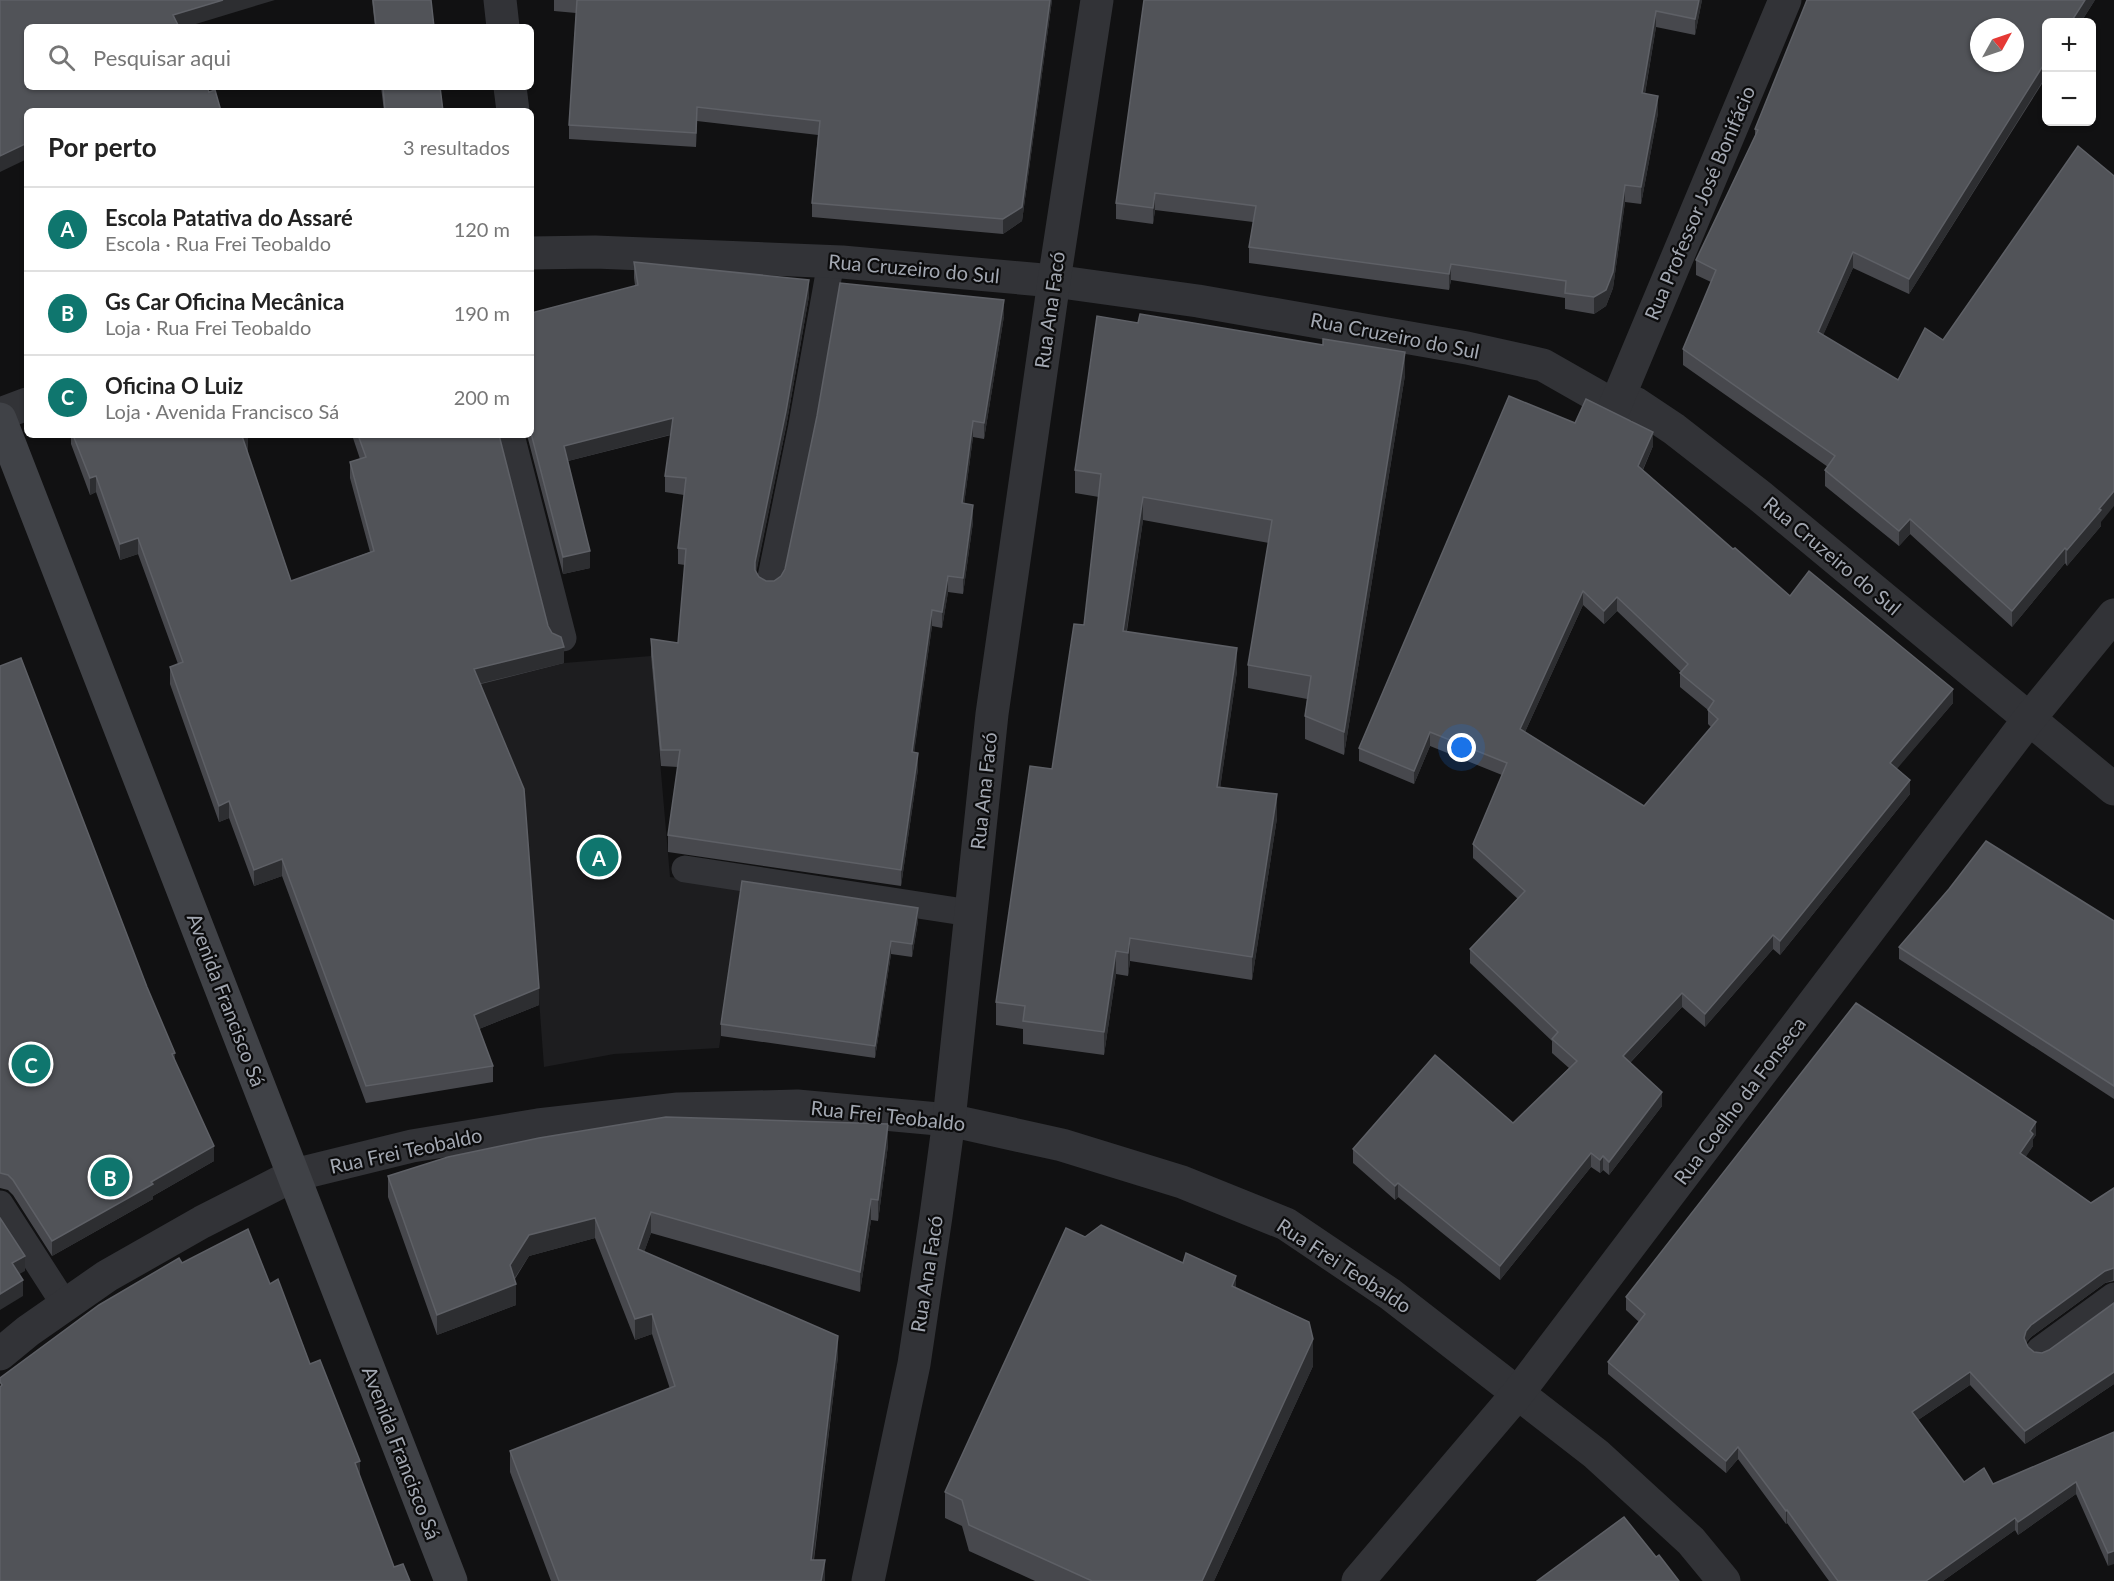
<!DOCTYPE html>
<html lang="pt">
<meta charset="utf-8">
<style>
body{margin:0;font-family:Lato,sans-serif;background:#f2f2f2;color:#222}
.controls{position:absolute;right:18px;top:18px;display:grid;overflow:hidden;border-radius:9px;box-shadow:0 2px 4px #0004}
.controls button{width:54px;height:54px;display:grid;place-items:center;padding:0;border:0;border-bottom:2px solid #e0e0e0;background:#fff;color:#222;font:30px sans-serif}
.compass{position:absolute;left:1970px;top:18px;width:54px;height:54px;border-radius:50%;background:#fff;box-shadow:0 2px 4px #0004;rotate:50deg}
.you{position:absolute;left:1462px;top:748px;width:21px;height:21px;margin:-15px;border:4px solid #fff;border-radius:50%;background:#1a73e8;box-shadow:0 0 0 9px #1a73e833}
.badge{display:grid;place-items:center;width:39px;height:39px;border-radius:50%;background:#0f766e;color:#fff;font-size:20px;font-weight:700}
.pin{position:absolute;translate:-50% -50%;border:3px solid #fff;box-shadow:0 2px 6px #0006}
.list{margin:0;padding:0;list-style:none}
h2{display:flex;justify-content:space-between;align-items:center;height:78px;margin:0;padding:0 24px;font-size:26px}
h2 small{font-size:20px;font-weight:400;color:#767676}
.list li{display:grid;grid-template-columns:39px 1fr auto;gap:18px;align-items:center;box-sizing:border-box;height:84px;padding:0 24px;border-top:2px solid #e0e0e0}
.list b{display:block;font-size:22px;white-space:nowrap}
.list p{margin:0;font-size:20px;white-space:nowrap;color:#767676}
.list em{font-size:20px;font-style:normal;color:#767676}
.icon{flex:none;width:33px;height:33px;fill:none;stroke:currentColor;stroke-width:2;stroke-linecap:round;stroke-linejoin:round}
.map{position:relative;flex:none;width:2114px;height:1581px;overflow:hidden}
.search{position:absolute;background:#fff;box-shadow:0 2px 4px #0004;left:24px;top:24px;width:510px;height:66px;display:flex;align-items:center;gap:15px;box-sizing:border-box;padding:0 21px;border-radius:9px;color:#767676;font-size:22px}
.panel{position:absolute;background:#fff;box-shadow:0 2px 4px #0004;left:24px;top:108px;width:510px;height:330px;border-radius:9px}
.map>svg:first-child{display:block}
.built{fill:#1d1d1f}
.lines{fill:none;stroke-linecap:round;stroke-linejoin:round}
.service{stroke:#323337;stroke-width:27}
.minor{stroke:#323337;stroke-width:33}
.secondary{stroke:#404247;stroke-width:33}
.wall{fill:#47484d;fill-rule:evenodd}
.shaded-wall{fill:#2d2e31}
.building{fill:#515358;stroke:#5e6066;stroke-width:1.5;fill-rule:evenodd}
.labels{text-anchor:middle;stroke-width:4.5;stroke-linejoin:round;paint-order:stroke}
.street-label{font-size:20px;fill:#a3a8b2;stroke:#0c0c0d}
</style>
<div class="map">
<svg width="2114" height="1581" viewBox="0 0 2114 1581">
<rect width="100%" height="100%" fill="#111112"/>
<polygon class="built" points="651,656 670,877 743,888 719,1048 614,1054 544,1067 527,837 467,686 564,663"/>
<g class="lines">
<g class="service">
<polyline points="511,435 563,638"/>
<polyline points="770,582 801,430 831,262"/>
<polyline points="685,869 970,913"/>
<polyline points="0,1204 65,1305"/>
<polyline points="2040,1350 2114,1296"/>
</g>
<g class="minor">
<polyline points="500,0 503,27"/>
<polyline points="510,87 513,111"/>
<polyline points="531,253 595,252 842,262 1054,281 1198,301 1467,348 1543,365 1615,406 1635,403 1674,429 1760,496 2114,789"/>
<polyline points="1615,406 1785,0"/>
<polyline points="0,414 27,404"/>
<polyline points="0,1354 28,1331 107,1276 202,1222 294,1175 412,1146 538,1125 678,1109 797,1106 949,1120 1062,1145 1182,1182 1286,1224 1390,1294 1596,1454 1691,1541 1724,1581"/>
<polyline points="868,1581 914,1364 936,1216 949,1120 992,714 1054,281 1097,0"/>
<polyline points="1358,1581 1518,1393 2029,719 2114,615"/>
</g>
<polyline class="secondary" points="0,419 451,1581"/>
</g>
<g class="wall">
<polygon points="372,0 431,0 434,27 375,27"/>
<polygon points="554,0 1052,0 1022,221 1003,234 812,217 812,203 818,135 697,121 696,147 569,139 569,125 576,13 554,11"/>
<polygon points="1144,0 1702,0 1695,35 1656,27 1645,94 1658,113 1641,204 1625,202 1613,288 1606,306 1594,314 1565,309 1565,298 1451,280 1449,290 1249,263 1249,247 1253,222 1155,210 1153,224 1116,219 1116,203"/>
<polygon points="2095,0 1909,294 1853,268 1823,335 2101,522 2101,526 2067,566 2065,563 2012,627 1910,534 1899,546 1825,486 1825,470 1828,467 1683,365 1683,349 1711,282 1696,275 1696,260 1755,136 1755,129"/>
<polygon points="381,87 440,87 443,111 458,111 384,111"/>
<polygon points="634,262 809,296 786,427 756,572 759,577 766,581 774,581 781,576 1004,316 984,439 973,437 964,504 973,522 963,594 948,592 942,628 932,626 914,752 918,769 901,886 668,852 668,835 678,767 661,766 651,656 651,639 678,643 685,565 678,564 678,548 684,495 665,492 665,476 671,435 568,461 590,568 563,574 527,435 531,435 635,285 634,278"/>
<polygon points="1405,375 1344,755 1305,739 1305,716 1307,699 1248,688 1248,665 1269,543 1143,520 1127,631 1237,671 1220,788 1277,818 1252,980 1130,961 1128,976 1116,974 1104,1055 1023,1044 1023,1029 996,1025 996,1002 1052,769 1084,625 1099,497 1075,493 1075,470"/>
<path d="M1575 423 1653 446 1643 470 1733 549 1790 596 1953 703 1896 769 1910 794 1780 955 1773 949 1705 1027 1682 1007 1630 1063 1662 1106 1609 1175 1603 1170 1600 1173 1591 1167 1500 1280 1398 1197 1395 1200 1353 1163V1149L1513 1123 1569 1068 1552 1053V1041L1470 963V949L1518 899 1473 858V844L1502 775 1430 746 1414 784 1359 761V748ZM1583 605 1604 624 1617 611 1681 672 1680 673V687L1708 710V724L1711 727 1644 806 1525 732Z"/>
<polygon points="71,435 248,435 247,451 291,581 370,552 350,478 350,462 360,459 352,435 499,435 548,626 564,663 481,684 539,1005 479,1029 493,1066 493,1082 366,1103 282,876 254,886 229,818 219,822 170,684 170,667 178,664 138,554 120,560 96,492 90,495 71,444"/>
<polygon points="0,666 175,1062 214,1161 153,1196 153,1199 52,1256 13,1195 8,1190 0,1188"/>
<polygon points="918,921 912,957 891,954 875,1058 721,1036 721,1024"/>
<polygon points="2114,921 2114,1099 1899,959 1899,947"/>
<polygon points="2036,1135 2033,1139 2033,1146 2025,1157 2091,1203 2114,1188 2114,1281 2105,1283 2031,1337 2026,1343 2028,1347 2034,1352 2042,1353 2049,1350 2114,1303 2114,1384 2025,1444 1970,1385 1918,1420 1964,1482 1993,1484 2114,1432 2108,1566 2076,1494 2018,1535 2015,1530 1943,1581 1829,1581 1787,1523 1786,1524 1738,1459 1726,1473 1608,1374 1608,1362 1639,1322 1626,1310 1626,1297"/>
<polygon points="888,1145 878,1221 871,1220 860,1292 651,1233 644,1252 838,1356 814,1560 825,1581 551,1581 510,1472 510,1451 670,1389 652,1334 635,1340 595,1238 529,1256 515,1279 516,1305 437,1335 388,1197 388,1176"/>
<polygon points="1085,1237 1236,1288 1313,1366 1214,1581 1035,1581 969,1551 962,1526 945,1518 945,1492"/>
</g>
<g class="shaded-wall">
<polygon points="223,0 275,0 186,27 173,27 173,15"/>
<polygon points="1050,0 1052,0 1022,221 1003,234 1003,219"/>
<polygon points="1699,0 1702,0 1695,35 1695,19"/>
<polygon points="2085,0 2095,0 2081,22 2071,22"/>
<polygon points="1656,11 1656,27 1642,110 1642,93"/>
<polygon points="2046,61 2046,76 1909,294 1909,279"/>
<polygon points="1658,96 1658,113 1641,204 1641,187"/>
<polygon points="697,107 697,121 696,147 696,133"/>
<polygon points="27,143 27,159 0,172 0,156"/>
<polygon points="1625,185 1625,202 1613,288 1606,306 1594,314 1594,297"/>
<polygon points="1155,193 1155,210 1153,224 1153,208"/>
<polygon points="1853,252 1853,268 1818,347 1818,332"/>
<polygon points="1451,264 1451,280 1449,290 1449,274"/>
<polygon points="809,280 809,296 786,427 755,579 755,562"/>
<polygon points="1004,300 1004,316 984,439 984,423"/>
<polygon points="1405,352 1405,375 1344,755 1344,732"/>
<polygon points="673,418 673,434 564,462 564,446"/>
<polygon points="973,421 973,437 962,520 962,503"/>
<polygon points="1653,432 1653,446 1638,480 1638,466"/>
<polygon points="248,435 248,451 242,453 242,436"/>
<polygon points="96,476 96,492 90,495 90,478"/>
<polygon points="2114,491 2114,506 2101,522 2101,526 2067,566 2067,550"/>
<polygon points="1143,497 1143,520 1123,654 1123,631"/>
<polygon points="973,505 973,522 963,594 963,578"/>
<polygon points="1910,519 1910,534 1899,546 1899,531"/>
<polygon points="138,538 138,554 120,560 120,544"/>
<polygon points="2065,548 2065,563 2012,627 2012,611"/>
<polygon points="590,551 590,568 563,574 563,557"/>
<polygon points="948,576 948,592 942,628 942,612"/>
<polygon points="1583,591 1583,605 1520,743 1520,729"/>
<polygon points="1617,597 1617,611 1604,624 1604,611"/>
<polygon points="932,610 932,626 912,768 912,752"/>
<polygon points="564,647 564,663 474,685 474,669"/>
<polygon points="1237,648 1237,671 1217,810 1217,787"/>
<polygon points="1953,689 1953,703 1890,777 1890,763"/>
<polygon points="1430,732 1430,746 1414,784 1414,771"/>
<polygon points="918,753 918,769 901,886 901,870"/>
<polygon points="1910,780 1910,794 1780,955 1780,941"/>
<polygon points="1277,794 1277,818 1252,980 1252,957"/>
<polygon points="229,801 229,818 219,822 219,806"/>
<polygon points="282,859 282,876 254,886 254,870"/>
<polygon points="918,908 918,921 912,957 912,944"/>
<polygon points="1773,935 1773,949 1705,1027 1705,1014"/>
<polygon points="1130,938 1130,961 1128,976 1128,953"/>
<polygon points="891,941 891,954 875,1058 875,1046"/>
<polygon points="1116,951 1116,974 1104,1055 1104,1032"/>
<polygon points="539,988 539,1005 474,1031 474,1015"/>
<polygon points="1682,993 1682,1007 1623,1070 1623,1056"/>
<polygon points="175,1053 175,1068 172,1054"/>
<polygon points="1662,1092 1662,1106 1609,1175 1609,1162"/>
<polygon points="2036,1122 2036,1135 2033,1139 2033,1146 2020,1166 2020,1153 2030,1131"/>
<polygon points="888,1124 888,1145 878,1221 878,1200"/>
<polygon points="214,1146 214,1161 153,1196 153,1199 52,1256 52,1241 151,1182"/>
<polygon points="1591,1153 1591,1167 1500,1280 1500,1266"/>
<polygon points="1603,1156 1603,1170 1600,1173 1600,1160"/>
<polygon points="1398,1183 1398,1197 1395,1200 1395,1186"/>
<polygon points="871,1199 871,1220 860,1292 860,1272"/>
<polygon points="651,1212 651,1233 638,1269 638,1249"/>
<polygon points="595,1218 595,1238 529,1256 510,1285 510,1265 529,1235"/>
<polygon points="25,1256 25,1271 12,1278 12,1263"/>
<polygon points="2113,1268 2113,1280 2105,1283 2031,1337 2026,1343 2024,1338 2026,1331 2031,1325 2105,1271"/>
<polygon points="1236,1276 1236,1302 1232,1286"/>
<polygon points="23,1280 23,1296 0,1310 0,1294"/>
<polygon points="516,1284 516,1305 437,1335 437,1315"/>
<polygon points="652,1314 652,1334 635,1340 635,1319"/>
<polygon points="838,1336 838,1356 811,1580 811,1560"/>
<polygon points="1313,1339 1313,1366 1214,1581 1202,1581"/>
<polygon points="1970,1372 1970,1385 1912,1424 1912,1412"/>
<polygon points="2114,1372 2114,1384 2025,1444 2025,1431"/>
<polygon points="1738,1447 1738,1459 1726,1473 1726,1461"/>
<polygon points="360,1461 360,1478 355,1463"/>
<polygon points="2076,1482 2076,1494 2018,1535 2018,1522"/>
<polygon points="1787,1510 1787,1523 1786,1524 1786,1511"/>
<polygon points="2015,1518 2015,1530 1943,1581 1926,1581"/>
<polygon points="2114,1551 2114,1564 2108,1566 2108,1553"/>
<polygon points="825,1560 825,1581 821,1581"/>
</g>
<g class="building">
<polygon points="0,0 223,0 173,15 179,27 27,27 27,87 207,87 209,92 215,90 221,111 27,111 27,143 0,156"/>
<polygon points="373,0 431,0 434,27 376,27"/>
<polygon points="577,0 1050,0 1022,207 1003,219 812,203 820,121 697,107 696,133 569,125"/>
<polygon points="1144,0 1699,0 1695,19 1656,11 1642,93 1658,96 1641,187 1625,185 1613,272 1606,290 1594,297 1565,293 1566,281 1451,264 1449,274 1249,247 1256,206 1155,193 1153,208 1116,203"/>
<path d="M1807 0H2085L2071 22H2046V61L1909 279 1853 252 1818 332 1898 380 1925 328 1943 340 2078 146 2114 176V491L2099 509 2101 510 2067 550 2065 548 2012 611 1910 519 1899 531 1825 470 1835 456 1683 349 1716 270 1696 260 1758 130 1755 129ZM1979 27H2015V63H1979Z"/>
<polygon points="383,87 440,87 443,111 457,109 458,111 385,111"/>
<polygon points="634,262 809,280 786,411 755,562 755,570 759,577 766,581 774,581 781,576 785,569 817,416 840,283 1004,300 984,423 973,421 962,503 973,505 963,578 948,576 942,612 932,610 912,752 918,753 901,870 668,835 680,750 661,750 651,639 678,643 686,549 678,548 686,478 665,476 673,418 564,446 590,551 563,557 531,433 531,313 638,285"/>
<polygon points="1140,314 1323,345 1323,339 1405,352 1344,732 1305,716 1311,676 1248,665 1272,520 1143,497 1123,631 1237,648 1217,787 1277,794 1252,957 1130,938 1128,953 1116,951 1104,1032 1023,1021 1025,1006 996,1002 1030,766 1052,769 1074,624 1084,625 1101,474 1075,470 1097,316 1138,323"/>
<path d="M1509 396 1575 423 1586 399 1653 432 1638 466 1733 549 1735 548 1790 596 1809 571 1953 689 1890 763 1910 780 1780 941 1773 935 1705 1014 1682 993 1623 1056 1662 1092 1609 1162 1603 1156 1600 1160 1591 1153 1500 1266 1398 1183 1395 1186 1353 1149 1435 1055 1513 1123 1577 1061 1552 1039 1558 1032 1470 949 1525 891 1473 844 1507 763 1430 732 1414 771 1359 748ZM1583 591 1604 611 1617 597 1688 664 1680 673 1714 701 1708 710 1718 719 1644 806 1520 729Z"/>
<polygon points="73,435 247,435 242,436 291,581 374,551 350,462 366,457 358,435 499,435 548,626 552,633 561,637 564,647 474,669 524,789 539,988 474,1015 493,1066 366,1086 282,859 254,870 229,801 219,806 170,667 183,662 138,538 120,544 96,476 90,478"/>
<polygon points="21,658 147,987 175,1053 172,1054 214,1146 151,1182 153,1184 52,1241 13,1180 8,1175 0,1173 0,666"/>
<polygon points="1986,841 2114,921 2114,1086 1899,947 1949,889"/>
<polygon points="742,881 918,908 912,944 891,941 875,1046 721,1024"/>
<polygon points="1856,1003 2036,1122 2030,1131 2033,1134 2020,1153 2091,1203 2114,1188 2114,1268 2105,1271 2031,1325 2026,1331 2024,1338 2028,1347 2034,1352 2042,1353 2049,1350 2114,1303 2114,1372 2025,1431 1970,1372 1912,1412 1964,1482 1984,1468 1993,1484 2114,1432 2114,1551 2108,1553 2076,1482 2018,1522 2015,1518 1926,1581 1838,1581 1787,1510 1786,1511 1738,1447 1726,1461 1608,1362 1645,1314 1626,1297"/>
<polygon points="666,1117 888,1124 878,1200 871,1199 860,1272 651,1212 638,1249 838,1336 811,1560 825,1560 821,1581 559,1581 510,1451 675,1386 652,1314 635,1319 595,1218 529,1235 510,1265 516,1284 437,1315 388,1176 448,1157 539,1138"/>
<polygon points="0,1218 25,1256 12,1263 23,1280 0,1294"/>
<polygon points="1101,1225 1183,1263 1186,1253 1236,1276 1232,1286 1309,1322 1313,1339 1202,1581 1092,1581 969,1525 962,1500 945,1492 1066,1228 1085,1237"/>
<polygon points="248,1229 270,1284 278,1279 310,1364 320,1360 360,1461 355,1463 394,1567 403,1564 410,1581 0,1581 0,1387 2,1385 0,1382 0,1378 99,1305 179,1258 182,1263"/>
<polygon points="1624,1517 1656,1557 1659,1555 1679,1581 1537,1581"/>
</g>
<g class="labels">
<g class="street-label">
<text transform="translate(1700 203) rotate(-67)" y="7">Rua Professor José Bonifácio</text>
<text transform="translate(914 269) rotate(5)" y="7">Rua Cruzeiro do Sul</text>
<text transform="translate(1050 310) rotate(-82)" y="7">Rua Ana Facó</text>
<text transform="translate(1395 336) rotate(11)" y="7">Rua Cruzeiro do Sul</text>
<text transform="translate(1832 556) rotate(40)" y="7">Rua Cruzeiro do Sul</text>
<text transform="translate(984 791) rotate(-84)" y="7">Rua Ana Facó</text>
<text transform="translate(226 1000) rotate(69)" y="7">Avenida Francisco Sá</text>
<text transform="translate(1740 1101) rotate(-53)" y="7">Rua Coelho da Fonseca</text>
<text transform="translate(888 1116) rotate(6)" y="7">Rua Frei Teobaldo</text>
<text transform="translate(406 1151) rotate(-12)" y="7">Rua Frei Teobaldo</text>
<text transform="translate(1344 1266) rotate(33)" y="7">Rua Frei Teobaldo</text>
<text transform="translate(927 1274) rotate(-81)" y="7">Rua Ana Facó</text>
<text transform="translate(401 1453) rotate(69)" y="7">Avenida Francisco Sá</text>
</g>
</g>
</svg>
<div class="controls">
<button>+</button>
<button>−</button>
</div>
<svg class="compass" viewBox="-18 -18 36 36"><path d="M0-13l5 13h-10z" fill="#e53935"/><path d="M0 13l5-13h-10z" fill="#767676"/></svg>
<div class="you"></div>
<div class="pin badge" style="left:599px;top:857px">A</div>
<div class="pin badge" style="left:110px;top:1177px">B</div>
<div class="pin badge" style="left:31px;top:1064px">C</div>
<div class="search"><svg class="icon" aria-label="search" viewBox="0 0 24 24"><circle cx="10" cy="10" r="6"/><path d="M15 15l6 6"/></svg>Pesquisar aqui</div>
<section class="panel">
<h2>Por perto<small>3 resultados</small></h2>
<ul class="list">
<li><span class="badge">A</span><div><b>Escola Patativa do Assaré</b><p>Escola · Rua Frei Teobaldo</p></div><em>120 m</em></li>
<li><span class="badge">B</span><div><b>Gs Car Oficina Mecânica</b><p>Loja · Rua Frei Teobaldo</p></div><em>190 m</em></li>
<li><span class="badge">C</span><div><b>Oficina O Luiz</b><p>Loja · Avenida Francisco Sá</p></div><em>200 m</em></li>
</ul>
</section>
</div>
